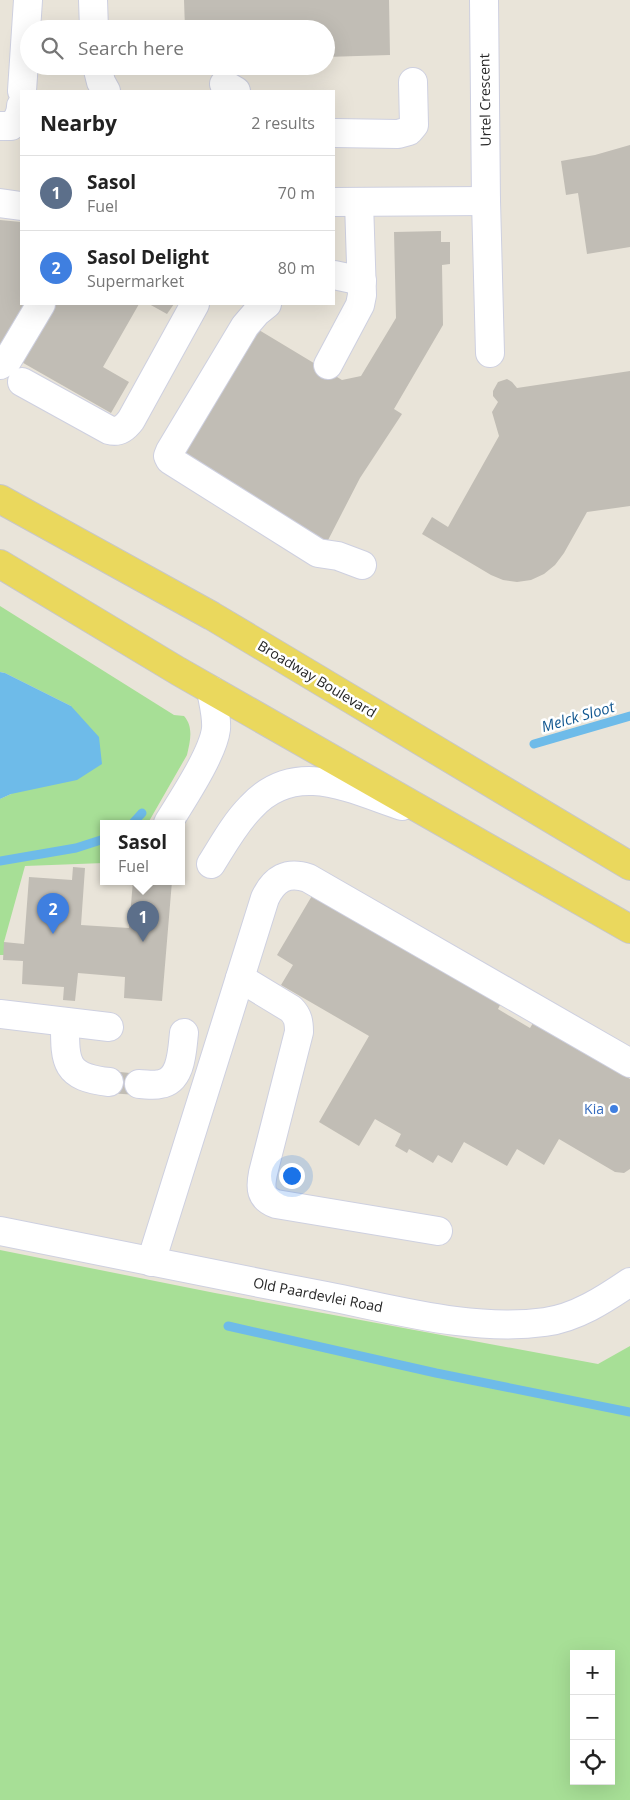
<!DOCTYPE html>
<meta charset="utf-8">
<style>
body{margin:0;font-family:"Open Sans",sans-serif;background:#f2f2f2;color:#222}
.controls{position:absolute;right:15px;bottom:15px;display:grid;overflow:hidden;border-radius:0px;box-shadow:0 5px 20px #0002}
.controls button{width:45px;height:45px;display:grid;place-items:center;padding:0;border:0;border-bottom:1px solid #e0e0e0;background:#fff;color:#222;font:25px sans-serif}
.you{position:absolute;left:291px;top:1175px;width:18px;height:18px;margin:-12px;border:4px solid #fff;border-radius:50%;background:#1a73e8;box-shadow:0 0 0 8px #1a73e833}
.badge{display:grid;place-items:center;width:32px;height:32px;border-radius:50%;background:#3d4cf2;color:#fff;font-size:16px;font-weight:700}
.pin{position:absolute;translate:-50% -41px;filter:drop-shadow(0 1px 2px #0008)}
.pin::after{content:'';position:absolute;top:26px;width:18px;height:15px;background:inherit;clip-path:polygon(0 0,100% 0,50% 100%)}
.popup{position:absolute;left:100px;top:820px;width:85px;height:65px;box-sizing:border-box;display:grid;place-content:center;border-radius:0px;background:#fff;filter:drop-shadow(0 1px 4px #0005);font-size:16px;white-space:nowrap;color:#767676}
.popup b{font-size:19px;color:#222}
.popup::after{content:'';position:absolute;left:50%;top:100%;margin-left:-10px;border:10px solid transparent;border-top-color:#fff}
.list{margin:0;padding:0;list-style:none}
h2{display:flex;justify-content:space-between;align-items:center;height:65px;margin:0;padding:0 20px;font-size:21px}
h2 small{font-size:16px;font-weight:400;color:#767676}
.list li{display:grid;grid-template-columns:32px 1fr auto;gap:15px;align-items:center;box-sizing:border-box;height:75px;padding:0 20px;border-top:1px solid #e0e0e0}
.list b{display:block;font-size:19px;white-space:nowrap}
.list p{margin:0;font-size:16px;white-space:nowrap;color:#767676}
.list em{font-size:16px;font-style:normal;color:#767676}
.icon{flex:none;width:28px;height:28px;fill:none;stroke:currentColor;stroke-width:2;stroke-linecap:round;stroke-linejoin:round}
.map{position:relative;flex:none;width:630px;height:1800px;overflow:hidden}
.search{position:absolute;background:#fff;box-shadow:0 5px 20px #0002;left:20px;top:20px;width:315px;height:55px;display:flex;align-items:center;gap:12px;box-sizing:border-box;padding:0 18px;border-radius:28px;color:#767676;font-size:19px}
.panel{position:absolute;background:#fff;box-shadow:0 5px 20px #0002;left:20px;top:90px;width:315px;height:215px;border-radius:0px}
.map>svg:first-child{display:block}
.green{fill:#a7df96;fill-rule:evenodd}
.water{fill:#6ebbe9}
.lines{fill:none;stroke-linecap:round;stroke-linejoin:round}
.stream{stroke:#6ebbe9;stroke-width:9}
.building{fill:#c1bdb5}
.minor-casing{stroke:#ced0e0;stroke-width:30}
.major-casing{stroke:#c7c7c7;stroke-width:30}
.minor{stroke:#fff;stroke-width:28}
.major{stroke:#ead85d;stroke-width:28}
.shop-dot{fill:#3f7fe0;stroke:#fff;stroke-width:2}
.labels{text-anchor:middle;stroke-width:5;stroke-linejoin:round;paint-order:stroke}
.street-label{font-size:14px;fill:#272727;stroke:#fff}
.shop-label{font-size:14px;fill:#366cbe;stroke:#fff;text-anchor:end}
.water-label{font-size:15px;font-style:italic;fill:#125790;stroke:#fff}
</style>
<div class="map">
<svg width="630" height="1800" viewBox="0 0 630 1800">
<rect width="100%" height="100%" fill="#e9e4d9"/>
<g class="green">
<path d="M0 606 174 715 184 716C194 727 190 742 187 755L148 823H104V863L25 866 4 942V955H0V799L11 794 71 706 5 673 0 672Z"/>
<path d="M0 1250 215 1293 598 1364 630 1346V1800H0ZM574 1654H611V1781H574Z"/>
</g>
<polygon class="water" points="0,672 5,673 71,706 99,737 102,764 77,780 11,794 0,799"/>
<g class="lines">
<g class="stream">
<polyline points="534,744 630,716"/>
<polyline points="133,823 142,813"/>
<polyline points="0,861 76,848 104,839"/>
<polyline points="228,1326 436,1373 630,1412"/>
</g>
</g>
<g class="building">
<polygon points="184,0 389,0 390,55 326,57 326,29 185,29"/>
<polygon points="630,145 630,247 587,254 578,193 566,195 561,161 595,155"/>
<polygon points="0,220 21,222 21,304 30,304 0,350"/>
<polygon points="441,231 441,242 450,242 450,264 442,265 443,325 394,409 402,414 360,478 325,546 172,457 249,324 342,380 361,376 396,318 394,232"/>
<polygon points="51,304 139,304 103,367 129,382 111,413 18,360"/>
<polygon points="149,304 174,304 167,314"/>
<polygon points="630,371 630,506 587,512 564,553 555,565 544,574 531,580 517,582 503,580 491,575 422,534 432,517 448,527 499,436 492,412 498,402 493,396 493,391 498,382 507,379 512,382 517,388"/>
<polygon points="73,867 85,868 81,925 129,928 133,881 172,881 162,1001 124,998 125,977 78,973 75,1001 63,1000 64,987 22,984 23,961 3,960 4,942 24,944 29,877 72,880"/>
<polygon points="313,894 501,1003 498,1009 530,1028 533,1023 630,1079 630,1169 624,1173 615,1172 559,1139 544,1165 517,1149 507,1166 464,1142 452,1163 438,1155 433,1163 409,1149 407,1153 395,1146 401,1134 375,1119 359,1146 319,1122 369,1036 281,985 293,965 277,955"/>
<polygon points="110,1071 140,1074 138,1095 108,1093"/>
</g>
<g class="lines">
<g class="minor-casing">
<g id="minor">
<polyline points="93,0 94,29"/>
<polyline points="484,0 486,201 490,353"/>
<polyline points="97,66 101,82 106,91"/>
<polyline points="224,84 236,91"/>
<polyline points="22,91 28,0"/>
<path d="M0 126H11C17 121 21 114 21 106"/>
<polyline points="334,133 398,134 409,131 414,125 413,82"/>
<polyline points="334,202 486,201"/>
<polyline points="0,203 21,206"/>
<polyline points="334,275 362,281"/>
<polyline points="267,304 257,312 245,326 170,451 168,456 170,460 318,553 338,556 362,565"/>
<polyline points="0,365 7,361 41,304"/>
<polyline points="328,365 360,305 362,295 359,202"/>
<path d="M22 382 109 430C119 433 125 428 131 420L195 304"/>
<path d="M168 823C182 800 213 754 216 729 217 716 213 702 211 690"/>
<path d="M211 864C223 845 235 823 251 807 295 759 351 789 402 806"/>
<path d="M240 978 291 1009C298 1016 299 1022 299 1032L263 1173C260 1188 260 1198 276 1204L438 1231"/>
<polyline points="0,1014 109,1027"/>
<path d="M65 1022C65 1062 64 1077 109 1082"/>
<path d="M139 1084C146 1084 153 1086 160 1084 182 1081 182 1050 184 1033"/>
<path d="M0 1231C108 1253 217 1275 326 1296 397 1310 473 1332 545 1322 576 1318 605 1299 630 1282"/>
<path d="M151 1262 265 898C274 879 287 871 308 878L630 1063"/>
</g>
</g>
<g class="major-casing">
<g id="major">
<polyline points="0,499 212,616 630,866"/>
<polyline points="0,564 178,671 630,929"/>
</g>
</g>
<use href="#minor" class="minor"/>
<use href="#major" class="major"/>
</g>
<circle class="shop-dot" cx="614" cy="1109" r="5"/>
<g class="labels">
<g class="street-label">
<text transform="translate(485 100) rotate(-91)" y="5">Urtel Crescent</text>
<text transform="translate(317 679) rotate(31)" y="5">Broadway Boulevard</text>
<text transform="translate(318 1295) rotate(11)" y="5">Old Paardevlei Road</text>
</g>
<g class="shop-label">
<text x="604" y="1114">Kia</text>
</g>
<g class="water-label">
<text transform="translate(578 717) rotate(-16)" y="5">Melck Sloot</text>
</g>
</g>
</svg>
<div class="controls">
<button>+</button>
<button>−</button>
<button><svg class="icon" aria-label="locate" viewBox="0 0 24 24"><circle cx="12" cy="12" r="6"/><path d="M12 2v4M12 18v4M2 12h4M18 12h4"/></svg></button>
</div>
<div class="you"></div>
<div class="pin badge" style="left:143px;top:942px;background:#5c6f8a">1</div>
<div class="popup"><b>Sasol</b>Fuel</div>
<div class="pin badge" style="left:53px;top:934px;background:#3f7fe0">2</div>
<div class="search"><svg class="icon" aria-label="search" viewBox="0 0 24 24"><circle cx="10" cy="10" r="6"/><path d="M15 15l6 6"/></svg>Search here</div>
<section class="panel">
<h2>Nearby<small>2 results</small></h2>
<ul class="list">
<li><span class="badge" style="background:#5c6f8a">1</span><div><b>Sasol</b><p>Fuel</p></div><em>70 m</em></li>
<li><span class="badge" style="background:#3f7fe0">2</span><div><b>Sasol Delight</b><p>Supermarket</p></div><em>80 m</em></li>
</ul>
</section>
</div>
